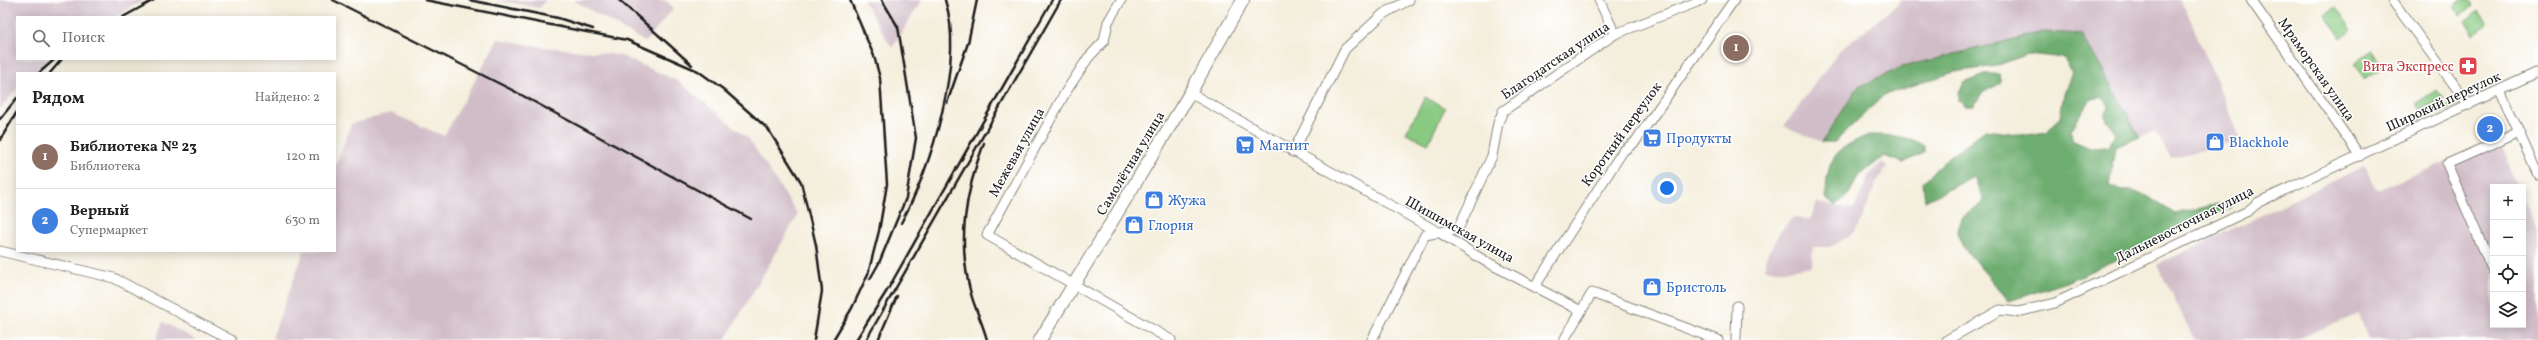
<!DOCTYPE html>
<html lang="ru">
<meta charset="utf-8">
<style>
body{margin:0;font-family:Vollkorn,serif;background:#f2f2f2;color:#222}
.controls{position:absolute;right:12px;bottom:12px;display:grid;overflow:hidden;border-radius:0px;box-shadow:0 2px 10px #0003}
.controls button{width:36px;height:36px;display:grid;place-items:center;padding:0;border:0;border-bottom:1px solid #e0e0e0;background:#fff;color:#222;font:20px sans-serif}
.you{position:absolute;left:1667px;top:188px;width:14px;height:14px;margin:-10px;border:3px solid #fff;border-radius:50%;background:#1a73e8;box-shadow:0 0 0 6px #1a73e833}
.badge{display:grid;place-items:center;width:26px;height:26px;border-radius:50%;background:#b5179e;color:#fff;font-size:13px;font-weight:700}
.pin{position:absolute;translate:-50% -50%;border:2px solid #fff;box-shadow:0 1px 4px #0006}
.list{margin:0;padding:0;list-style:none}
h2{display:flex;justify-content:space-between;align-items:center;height:52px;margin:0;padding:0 16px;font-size:17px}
h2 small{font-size:13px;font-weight:400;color:#767676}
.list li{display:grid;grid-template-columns:26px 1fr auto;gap:12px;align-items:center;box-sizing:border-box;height:64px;padding:0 16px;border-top:1px solid #e0e0e0}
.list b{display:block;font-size:15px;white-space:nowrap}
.list p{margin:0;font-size:13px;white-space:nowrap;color:#767676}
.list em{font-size:13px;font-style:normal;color:#767676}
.icon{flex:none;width:22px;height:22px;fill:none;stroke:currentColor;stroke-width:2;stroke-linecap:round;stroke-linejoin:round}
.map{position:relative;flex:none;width:2538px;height:340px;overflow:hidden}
.search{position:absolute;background:#fff;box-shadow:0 2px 10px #0003;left:16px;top:16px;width:320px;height:44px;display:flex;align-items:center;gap:10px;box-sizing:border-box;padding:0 14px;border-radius:0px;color:#767676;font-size:15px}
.panel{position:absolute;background:#fff;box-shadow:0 2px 10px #0003;left:16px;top:72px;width:320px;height:180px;border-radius:0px}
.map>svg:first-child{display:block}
.industrial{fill:#d1bdc8}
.green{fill:#89c981;stroke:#52724e}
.forest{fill:#6ead6f;stroke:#456446;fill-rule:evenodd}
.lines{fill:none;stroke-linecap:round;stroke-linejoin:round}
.minor-casing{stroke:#88857c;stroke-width:11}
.major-casing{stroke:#88857c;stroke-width:14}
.minor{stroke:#fff;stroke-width:9}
.major{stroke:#fff;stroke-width:12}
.rail{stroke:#1c1c1c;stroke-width:2.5}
.labels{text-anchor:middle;stroke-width:3;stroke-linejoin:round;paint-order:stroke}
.street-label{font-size:14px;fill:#1c1c1c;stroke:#fff}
.health-label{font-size:14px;fill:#be3a42;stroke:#fff;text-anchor:end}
.shop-label{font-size:14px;fill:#366cbe;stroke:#fff;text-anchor:start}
</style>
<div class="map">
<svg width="2538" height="340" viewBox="0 0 2538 340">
<rect width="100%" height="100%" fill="#fff"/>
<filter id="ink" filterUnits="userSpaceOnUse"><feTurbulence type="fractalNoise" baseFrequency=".025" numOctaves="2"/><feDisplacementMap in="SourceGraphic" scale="8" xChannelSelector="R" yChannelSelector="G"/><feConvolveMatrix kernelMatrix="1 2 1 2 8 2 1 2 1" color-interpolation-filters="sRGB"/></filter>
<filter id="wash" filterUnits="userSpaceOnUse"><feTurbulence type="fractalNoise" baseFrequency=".012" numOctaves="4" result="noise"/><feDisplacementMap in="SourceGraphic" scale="16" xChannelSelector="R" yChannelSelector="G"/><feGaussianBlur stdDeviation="0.9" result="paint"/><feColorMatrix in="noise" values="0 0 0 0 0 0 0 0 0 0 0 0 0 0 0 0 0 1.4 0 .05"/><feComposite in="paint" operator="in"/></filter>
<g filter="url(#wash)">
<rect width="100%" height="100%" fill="#f4eedc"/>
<g class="industrial">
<polygon points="0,0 144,0 114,17 17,17 17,59 50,59 35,73 17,73 17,89 0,109"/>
<polygon points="498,0 546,0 539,8"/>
<polygon points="573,0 665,0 674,8 645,42"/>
<polygon points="863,0 922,0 892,48"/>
<polygon points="1903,0 2178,0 2185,7 2241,140 2171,158 2155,131 2140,137 2082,34 1902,67 1858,87 1822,142 1784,126 1839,51"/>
<polygon points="498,39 537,46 619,55 678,81 749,139 798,215 725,340 276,340 272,338 304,251 335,251 335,167 351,124 391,113 444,136"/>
<polygon points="2498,140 2518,187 2493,187 2493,325 2523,325 2523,198 2538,231 2538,340 2368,340 2359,314 2294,340 2195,340 2157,265 2364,166 2377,190"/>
<polygon points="1882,162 1887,166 1876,183 1859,226 1850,236 1830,247 1813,247 1812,266 1788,270 1765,270 1765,259 1779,233 1792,218 1810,219 1817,203 1854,209 1869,175"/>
<polygon points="163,322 196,340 156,340"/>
</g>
<g class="green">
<polygon points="2461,0 2469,0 2473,6 2461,15 2454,5"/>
<polygon points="2336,7 2352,30 2341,38 2325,14"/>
<polygon points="2478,11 2487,24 2474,34 2465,21"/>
<polygon points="2372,51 2383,67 2365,79 2354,64"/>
<polygon points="2437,90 2444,99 2420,110 2416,104"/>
<polygon points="1425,97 1445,108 1428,144 1406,133"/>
<polygon points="2460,100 2457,105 2411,126 2410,122"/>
</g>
<g class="forest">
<path d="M2043 32 2082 34 2140 137 2115 147 2109 187 2144 194 2175 214 2227 202 2231 207 2067 282 2009 301 1963 247 1957 233 1962 218 1984 201 1974 177 1925 201 1923 182 1945 160 1985 130 2026 135 2047 132 2060 117 2064 93 2072 72 2064 58 2028 54 1996 66 1954 72 1884 95 1835 142H1822L1858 87 1902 67ZM2100 97 2106 102 2108 108C2102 122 2111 123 2117 134L2107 147 2090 148 2072 140 2071 130 2091 99Z"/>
<polygon points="1988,74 1999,74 2001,83 1982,93 1974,106 1965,106 1959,101 1959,92 1964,83"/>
<path d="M1869 135C1889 135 1907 135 1924 146V153L1903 163 1884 156 1857 178 1849 194 1836 206 1826 199C1826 160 1833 149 1869 135Z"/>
</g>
</g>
<g filter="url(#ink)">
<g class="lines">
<g class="minor-casing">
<g id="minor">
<polyline points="1121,0 1108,22 1104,41 1088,58 1065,93 987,235 1171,340"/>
<polyline points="1599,0 1615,34"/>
<polyline points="2251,0 2360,156"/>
<polyline points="2392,0 2469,105"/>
<polyline points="2500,90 2538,175"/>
<polyline points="1190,93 1440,233 1485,261 1581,311"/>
<polyline points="1293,152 1345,49 1383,14 1409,0"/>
<polyline points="0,251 114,278 231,340"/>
<polyline points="2493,271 2447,164 2519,132"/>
<polyline points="1535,286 1623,151 1635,142 1734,0"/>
<polyline points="1372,340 1425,235 1458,229 1492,156 1498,123 1503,111 1615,34 1702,0"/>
<polyline points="1564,340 1592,293 1718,340"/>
<polyline points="1736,340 1737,306"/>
<polyline points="1947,340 2000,310 2018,312 2055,303 2248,211 2259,202 2538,72"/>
</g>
</g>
<g class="major-casing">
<polyline id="major" points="1040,340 1190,93 1243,0"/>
</g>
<use href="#minor" class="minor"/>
<use href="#major" class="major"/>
<g class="rail">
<polyline points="333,0 514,91 751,219"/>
<polyline points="425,0 627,40 698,71 723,89 768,129 801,182 816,245 822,291 814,340"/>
<polyline points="469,0 558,18 593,29"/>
<polyline points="619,0 692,65"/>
<polyline points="123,17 154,0"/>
<polyline points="39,73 55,59"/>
<polyline points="50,73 62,59"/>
<polyline points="947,103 968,43 977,0"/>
<polyline points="0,119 17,98"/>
<polyline points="0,140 17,112"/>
<path d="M984 143C965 193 957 241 971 294 975 309 983 324 987 340"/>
<path d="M901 223C931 169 965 60 945 0"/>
<polyline points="870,279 879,263 906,198 916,138 898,27 882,0"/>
<polyline points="833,340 852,308 868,274 879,231 887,184 880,78 874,56 850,0"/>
<polyline points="856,340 888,289 1052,0"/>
<polyline points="866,340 1061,0"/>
<polyline points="878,340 897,296"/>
</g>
</g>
</g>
<defs>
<g id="pharmacy-square" transform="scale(1)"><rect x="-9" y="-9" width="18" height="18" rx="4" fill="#e0444e" stroke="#fff"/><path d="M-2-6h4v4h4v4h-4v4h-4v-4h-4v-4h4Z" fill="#fff"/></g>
<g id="supermarket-square" transform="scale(1)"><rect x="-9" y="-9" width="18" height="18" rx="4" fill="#3f7fe0" stroke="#fff"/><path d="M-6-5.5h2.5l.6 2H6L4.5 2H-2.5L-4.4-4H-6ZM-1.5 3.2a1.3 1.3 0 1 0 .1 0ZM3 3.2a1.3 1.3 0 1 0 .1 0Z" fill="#fff"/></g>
<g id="shop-square" transform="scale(1)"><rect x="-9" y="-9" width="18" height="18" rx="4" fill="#3f7fe0" stroke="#fff"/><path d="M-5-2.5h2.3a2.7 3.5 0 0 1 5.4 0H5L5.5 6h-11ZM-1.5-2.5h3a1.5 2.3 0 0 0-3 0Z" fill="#fff"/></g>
</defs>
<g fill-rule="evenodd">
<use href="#pharmacy-square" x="2468" y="66"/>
<use href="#supermarket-square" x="1652" y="138"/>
<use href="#shop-square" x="2215" y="142"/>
<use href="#supermarket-square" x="1245" y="145"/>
<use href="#shop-square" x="1154" y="200"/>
<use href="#shop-square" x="1134" y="225"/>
<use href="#shop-square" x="1652" y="287"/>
</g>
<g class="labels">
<g class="street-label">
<text transform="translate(1555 60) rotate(-34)" y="5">Благодатская улица</text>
<text transform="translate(2317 69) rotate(55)" y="5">Мраморская улица</text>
<text transform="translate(2443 101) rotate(-25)" y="5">Широкий переулок</text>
<text transform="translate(1621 134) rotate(-54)" y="5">Короткий переулок</text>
<text transform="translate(1016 152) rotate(-61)" y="5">Межевая улица</text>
<text transform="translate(1130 163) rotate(-59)" y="5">Самолётная улица</text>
<text transform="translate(2184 224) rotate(-27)" y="5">Дальневосточная улица</text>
<text transform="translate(1460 229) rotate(29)" y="5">Шишимская улица</text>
</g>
<g class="health-label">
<text x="2454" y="71">Вита Экспресс</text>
</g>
<g class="shop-label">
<text x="1666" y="143">Продукты</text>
<text x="2229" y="147">Blackhole</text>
<text x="1259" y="150">Магнит</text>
<text x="1168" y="205">Жужа</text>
<text x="1148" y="230">Глория</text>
<text x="1666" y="292">Бристоль</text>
</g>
</g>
</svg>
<div class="controls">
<button>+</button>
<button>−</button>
<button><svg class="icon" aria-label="locate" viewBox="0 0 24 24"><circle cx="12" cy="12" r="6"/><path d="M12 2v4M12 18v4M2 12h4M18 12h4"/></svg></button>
<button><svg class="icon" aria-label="layers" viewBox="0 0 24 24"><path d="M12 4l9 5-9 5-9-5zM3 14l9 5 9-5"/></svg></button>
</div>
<div class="you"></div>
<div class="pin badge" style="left:1736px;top:48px;background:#8d6e63">1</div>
<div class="pin badge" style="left:2490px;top:129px;background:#3f7fe0">2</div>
<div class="search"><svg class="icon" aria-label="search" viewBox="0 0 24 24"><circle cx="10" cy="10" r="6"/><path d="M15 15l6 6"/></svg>Поиск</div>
<section class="panel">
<h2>Рядом<small>Найдено: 2</small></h2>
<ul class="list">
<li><span class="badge" style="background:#8d6e63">1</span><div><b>Библиотека № 23</b><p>Библиотека</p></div><em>120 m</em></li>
<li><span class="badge" style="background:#3f7fe0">2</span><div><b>Верный</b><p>Супермаркет</p></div><em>630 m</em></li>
</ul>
</section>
</div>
